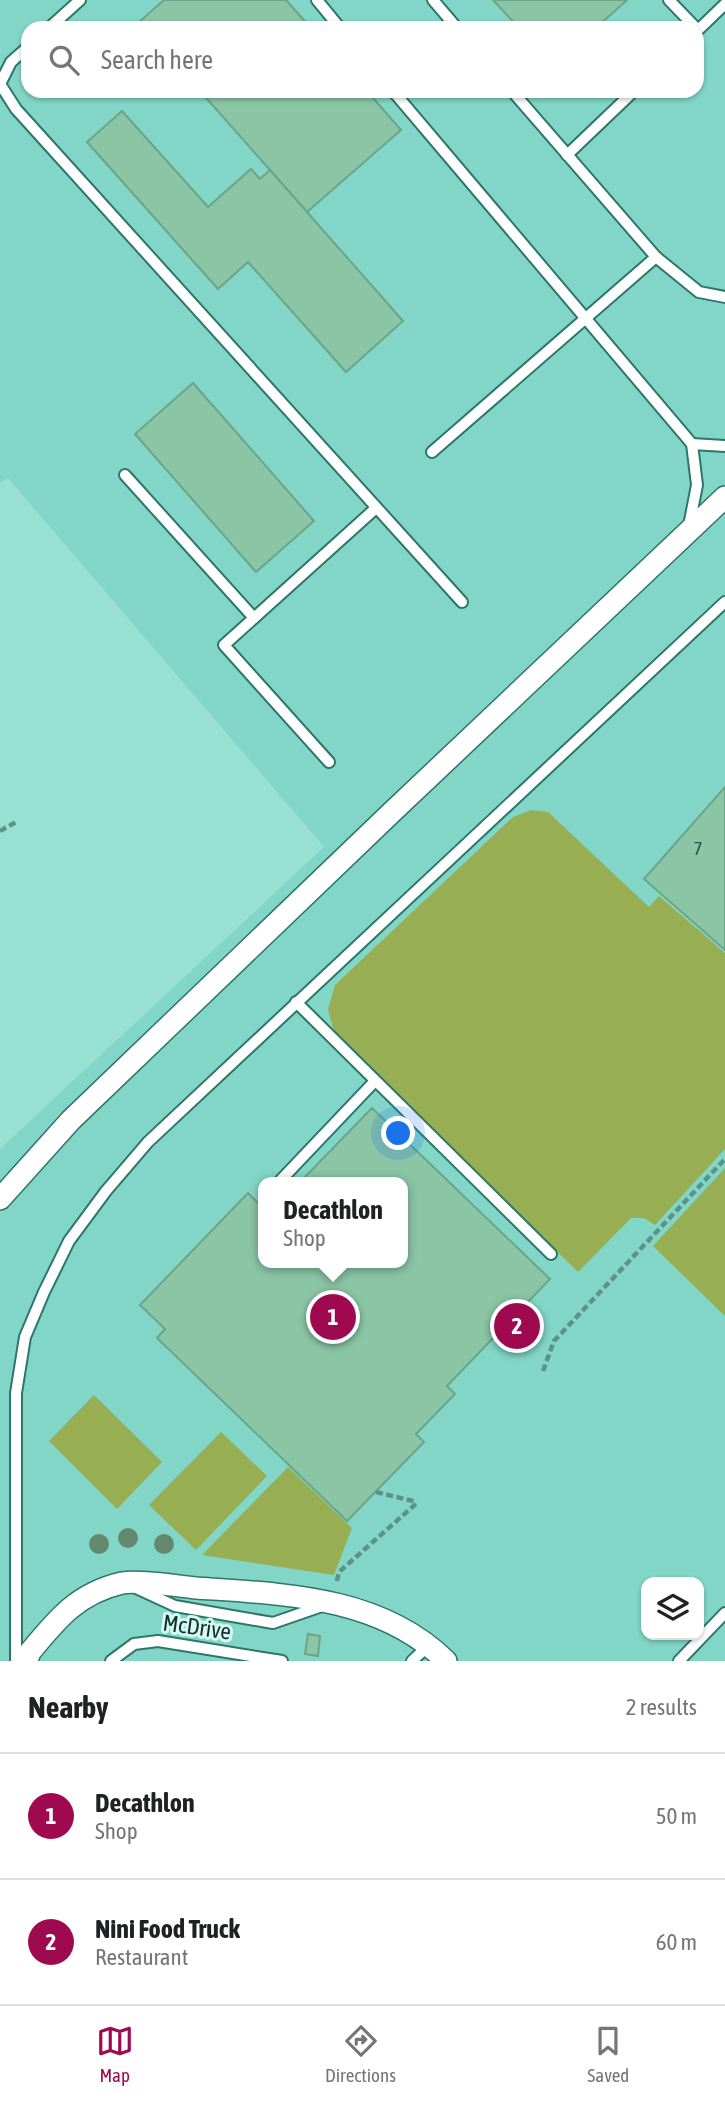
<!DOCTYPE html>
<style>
body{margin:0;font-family:"Asap Condensed",sans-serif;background:#f2f2f2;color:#202124}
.controls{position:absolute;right:21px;bottom:21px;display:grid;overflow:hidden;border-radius:14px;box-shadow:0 2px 5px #0004}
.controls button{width:63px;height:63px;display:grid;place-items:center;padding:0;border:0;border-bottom:2px solid #e0e0e0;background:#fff;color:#202124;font:35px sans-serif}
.you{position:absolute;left:399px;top:1134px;width:24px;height:24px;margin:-18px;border:5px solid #fff;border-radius:50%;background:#1a73e8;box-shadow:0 0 0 10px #1a73e833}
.badge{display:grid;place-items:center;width:46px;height:46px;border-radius:50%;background:#9f0950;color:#fff;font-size:23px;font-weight:700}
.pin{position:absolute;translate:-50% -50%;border:4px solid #fff;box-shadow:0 2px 7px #0006}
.popup{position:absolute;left:258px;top:1177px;width:150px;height:91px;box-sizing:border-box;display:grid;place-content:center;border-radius:14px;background:#fff;filter:drop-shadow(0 2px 5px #0005);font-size:23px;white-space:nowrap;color:#757577}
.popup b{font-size:26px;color:#202124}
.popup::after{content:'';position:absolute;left:50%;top:100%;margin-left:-14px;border:14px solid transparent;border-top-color:#fff}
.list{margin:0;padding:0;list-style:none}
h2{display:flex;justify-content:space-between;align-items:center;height:91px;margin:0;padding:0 28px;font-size:30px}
h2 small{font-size:23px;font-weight:400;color:#757577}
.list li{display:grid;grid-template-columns:46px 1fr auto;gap:21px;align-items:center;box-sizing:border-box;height:126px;padding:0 28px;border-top:2px solid #e0e0e0}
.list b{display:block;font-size:26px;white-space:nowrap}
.list p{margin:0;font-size:23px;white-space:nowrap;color:#757577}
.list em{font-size:23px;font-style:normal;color:#757577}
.icon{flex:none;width:38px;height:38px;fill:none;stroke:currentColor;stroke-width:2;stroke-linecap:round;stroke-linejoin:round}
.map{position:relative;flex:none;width:725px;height:1661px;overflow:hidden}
.search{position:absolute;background:#fff;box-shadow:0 2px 5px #0004;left:21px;right:21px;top:21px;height:77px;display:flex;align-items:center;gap:18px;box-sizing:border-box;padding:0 24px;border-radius:21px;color:#757577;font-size:26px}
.sheet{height:343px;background:#fff}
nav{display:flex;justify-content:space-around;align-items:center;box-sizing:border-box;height:98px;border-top:2px solid #e0e0e0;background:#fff;font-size:19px;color:#757577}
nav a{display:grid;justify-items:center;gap:4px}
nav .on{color:#9f0950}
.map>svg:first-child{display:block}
.built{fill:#82d6c7;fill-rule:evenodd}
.green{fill:#97ae52}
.building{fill:#8ac5a6;stroke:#6ba588;stroke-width:2}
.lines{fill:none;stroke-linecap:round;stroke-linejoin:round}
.lane-casing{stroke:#2c766b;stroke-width:14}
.street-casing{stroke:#2c766b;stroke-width:24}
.path{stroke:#5c9288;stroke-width:4.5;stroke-dasharray:7 3.5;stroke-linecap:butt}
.lane{stroke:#fff;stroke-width:10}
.street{stroke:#fff;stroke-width:21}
.tree{fill:#62896b}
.labels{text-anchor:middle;stroke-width:6;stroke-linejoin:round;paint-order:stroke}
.number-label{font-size:19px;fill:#2f5449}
.street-label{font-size:23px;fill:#112f2a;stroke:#d6f9f1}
</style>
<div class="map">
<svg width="725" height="1661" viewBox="0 0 725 1661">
<rect width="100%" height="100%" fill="#97e0d2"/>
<path class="built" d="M0 0H725V1661H0V1149L324 847 8 478 0 483ZM28 28H697V91H28ZM263 1182H403V1263H263ZM646 1582H699V1635H646Z"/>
<g class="green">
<polygon points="531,810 548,812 649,907 659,896 725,953 725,1149 655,1225 644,1218 631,1218 578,1272 334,1032 328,1009 335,985 513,817"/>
<polygon points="725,1168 725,1316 653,1246"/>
<polygon points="94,1395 162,1462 117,1509 49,1441"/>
<polygon points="221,1432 267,1476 196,1550 149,1505"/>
<polygon points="288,1467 352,1528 334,1575 202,1555"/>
</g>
<g class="building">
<polygon points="164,0 286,0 311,28 144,28 139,22"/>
<polygon points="493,0 627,0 596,28 519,28"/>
<polygon points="200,91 367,91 401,130 307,212"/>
<polygon points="122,111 208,207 251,169 260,179 270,170 403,321 346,372 248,262 218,289 87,142"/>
<polygon points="193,383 314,521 256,572 135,434"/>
<polygon points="725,787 725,950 644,879"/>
<polygon points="372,1108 550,1279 447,1386 455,1394 416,1434 424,1442 347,1521 157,1338 165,1329 140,1305 248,1193 263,1208 263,1263 403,1263 403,1182 300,1182"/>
<polygon points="308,1634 320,1636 318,1656 305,1654"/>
</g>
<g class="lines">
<g class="lane-casing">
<g id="lane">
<polyline points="317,0 340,28"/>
<polyline points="433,0 457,28"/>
<polyline points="669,0 696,28"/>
<polyline points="49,28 80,0"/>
<polyline points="697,31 725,4"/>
<polyline points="28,47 11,62 0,84 16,109 462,602"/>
<polyline points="393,91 692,444 697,485 689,526"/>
<polyline points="512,91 656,257 699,292 725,297"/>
<polyline points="567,155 634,91"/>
<polyline points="692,444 725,446"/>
<polyline points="432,452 656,257"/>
<polyline points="125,475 254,618 376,508"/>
<polyline points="254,618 224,645 329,762"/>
<polyline points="296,1002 551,1254"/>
<polyline points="279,1182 375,1081"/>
<polyline points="136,1588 175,1606 273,1623 325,1605"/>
<polyline points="16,1661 16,1393 25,1337 44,1292 69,1241 106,1191 148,1142 725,602"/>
<polyline points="111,1661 134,1644 158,1641 282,1661"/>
<polyline points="412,1661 429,1645"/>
<polyline points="679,1661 725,1613"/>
</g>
</g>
<g class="street-casing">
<g id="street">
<polyline points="0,1199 71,1120 391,813 725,497"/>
<path d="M27 1661 30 1652C57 1619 78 1593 122 1583 139 1580 177 1586 196 1588 284 1594 380 1596 446 1661"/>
</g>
</g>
<g class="path">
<polyline points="0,831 16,822"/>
<polyline points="543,1371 554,1341 725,1159"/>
<polyline points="376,1492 417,1502"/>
<polyline points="337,1581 339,1572 418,1502"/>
</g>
<use href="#lane" class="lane"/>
<use href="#street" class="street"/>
</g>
<g class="tree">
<circle cx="128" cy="1538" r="10"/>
<circle cx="99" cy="1544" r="10"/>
<circle cx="164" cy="1544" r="10"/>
</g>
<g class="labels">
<g class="number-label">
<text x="698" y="855">7</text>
</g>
<g class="street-label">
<text transform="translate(197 1627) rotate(8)" y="8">McDrive</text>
</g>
</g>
</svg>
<div class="controls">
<button><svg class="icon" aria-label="layers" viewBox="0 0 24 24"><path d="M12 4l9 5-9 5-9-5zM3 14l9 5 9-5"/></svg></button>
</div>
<div class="you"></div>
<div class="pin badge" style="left:333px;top:1317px">1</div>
<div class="popup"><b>Decathlon</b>Shop</div>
<div class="pin badge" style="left:517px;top:1326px">2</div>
<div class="search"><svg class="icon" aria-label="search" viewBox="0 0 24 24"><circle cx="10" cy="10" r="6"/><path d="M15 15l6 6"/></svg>Search here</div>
</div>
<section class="sheet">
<h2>Nearby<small>2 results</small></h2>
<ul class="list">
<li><span class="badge">1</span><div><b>Decathlon</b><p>Shop</p></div><em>50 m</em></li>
<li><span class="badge">2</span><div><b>Nini Food Truck</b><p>Restaurant</p></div><em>60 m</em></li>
</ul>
</section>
<nav>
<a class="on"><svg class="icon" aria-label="map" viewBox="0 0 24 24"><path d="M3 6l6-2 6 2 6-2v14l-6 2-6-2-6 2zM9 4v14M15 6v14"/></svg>Map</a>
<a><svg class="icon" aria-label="directions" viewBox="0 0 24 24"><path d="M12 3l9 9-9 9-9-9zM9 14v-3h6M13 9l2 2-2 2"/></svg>Directions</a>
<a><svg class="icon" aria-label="saved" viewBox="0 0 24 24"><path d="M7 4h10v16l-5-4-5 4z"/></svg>Saved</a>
</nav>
